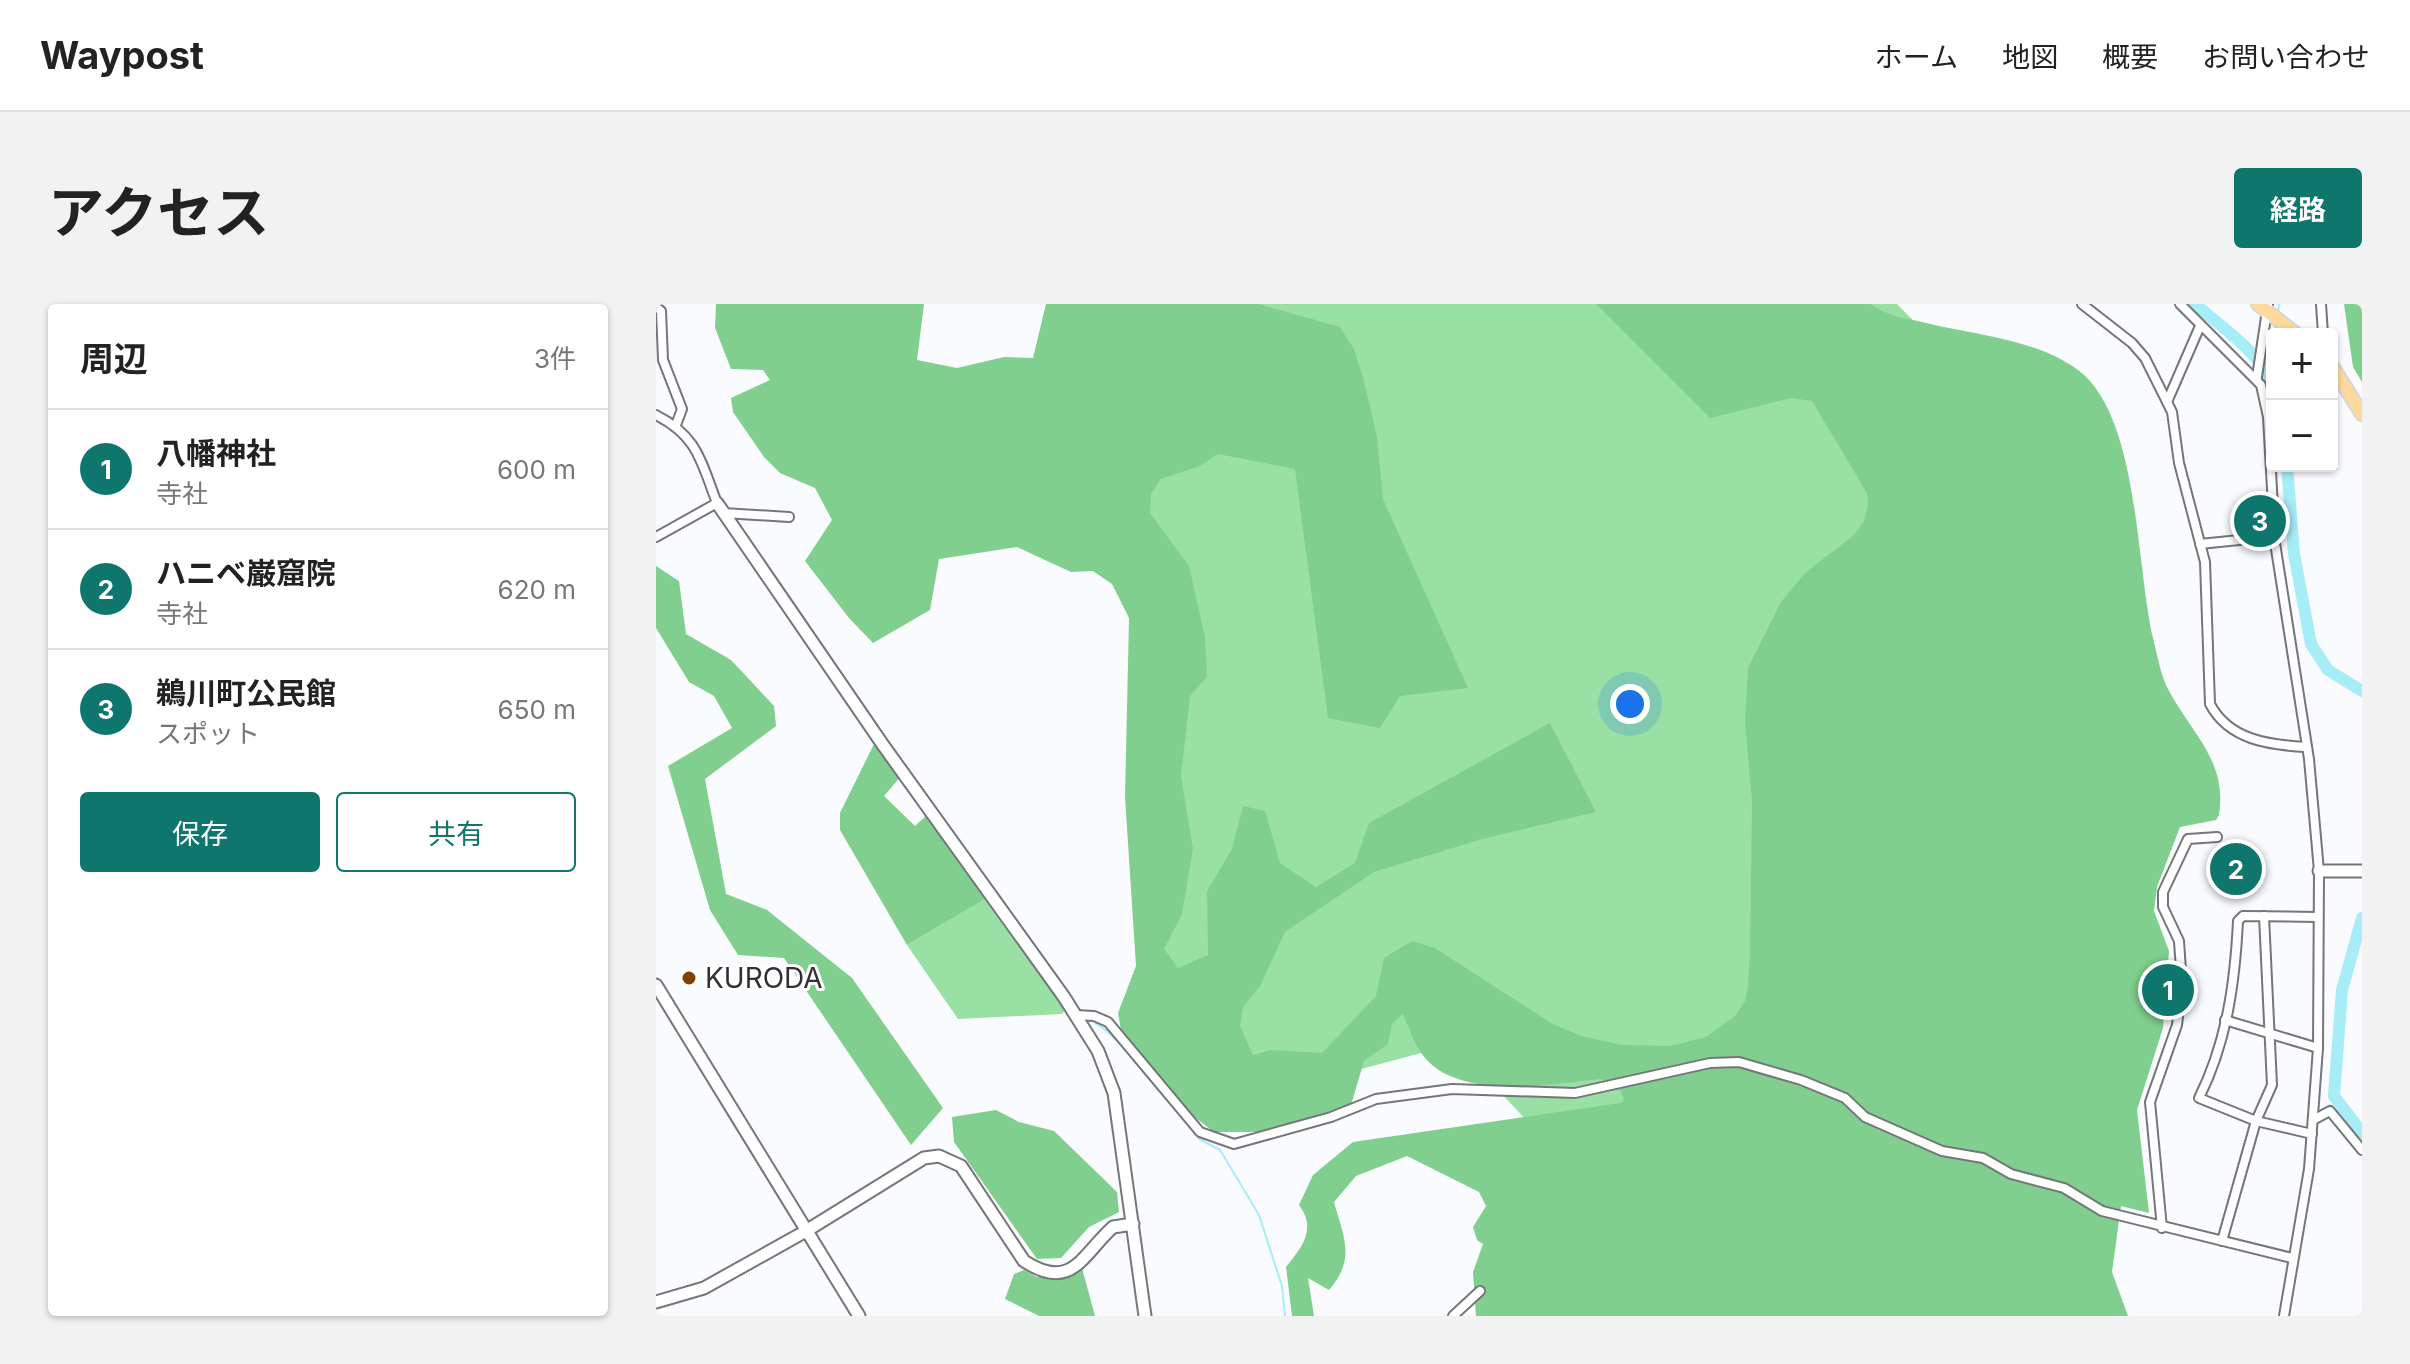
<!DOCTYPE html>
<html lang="ja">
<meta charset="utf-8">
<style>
body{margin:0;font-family:Inter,"Noto Sans JP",sans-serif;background:#f2f2f2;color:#222}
.controls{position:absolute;right:24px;top:24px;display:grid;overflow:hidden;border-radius:8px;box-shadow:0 2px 6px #0004}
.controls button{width:72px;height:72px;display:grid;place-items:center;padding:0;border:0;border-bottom:2px solid #e0e0e0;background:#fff;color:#222;font:40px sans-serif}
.you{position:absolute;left:974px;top:400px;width:28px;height:28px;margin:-20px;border:6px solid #fff;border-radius:50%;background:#1a73e8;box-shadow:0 0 0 12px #1a73e833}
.badge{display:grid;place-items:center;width:52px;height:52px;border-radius:50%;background:#0f766e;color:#fff;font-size:26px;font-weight:700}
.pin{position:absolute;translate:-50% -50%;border:4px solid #fff;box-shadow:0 2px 8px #0006}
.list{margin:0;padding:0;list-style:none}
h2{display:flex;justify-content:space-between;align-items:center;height:104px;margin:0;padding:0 32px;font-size:34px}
h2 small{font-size:26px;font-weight:400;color:#767676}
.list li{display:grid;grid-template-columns:52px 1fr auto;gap:24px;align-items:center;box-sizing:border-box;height:120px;padding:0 32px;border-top:2px solid #e0e0e0}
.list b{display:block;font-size:30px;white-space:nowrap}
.list p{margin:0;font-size:26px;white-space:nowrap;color:#767676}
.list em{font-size:26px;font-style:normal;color:#767676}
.actions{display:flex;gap:16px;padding:24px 32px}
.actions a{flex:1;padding:18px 0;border:2px solid #0f766e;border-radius:8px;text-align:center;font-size:28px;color:#0f766e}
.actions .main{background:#0f766e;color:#fff}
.map{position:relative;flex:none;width:1706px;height:1012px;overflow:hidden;border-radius:8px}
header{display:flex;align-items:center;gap:48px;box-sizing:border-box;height:112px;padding:0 40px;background:#fff;border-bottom:2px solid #e0e0e0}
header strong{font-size:38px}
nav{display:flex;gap:44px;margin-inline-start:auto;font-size:28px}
.intro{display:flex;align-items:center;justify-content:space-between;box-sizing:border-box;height:192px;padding:0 48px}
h1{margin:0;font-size:56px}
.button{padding:20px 36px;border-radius:8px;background:#0f766e;color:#fff;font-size:28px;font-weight:700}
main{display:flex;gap:48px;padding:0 48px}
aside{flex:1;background:#fff;border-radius:8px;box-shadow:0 2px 6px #0004}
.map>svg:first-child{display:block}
.green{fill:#99e0a4}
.forest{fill:#80cf8e}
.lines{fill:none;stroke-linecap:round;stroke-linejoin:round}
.stream{stroke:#a6edf7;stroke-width:2}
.river{stroke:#a6edf7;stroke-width:12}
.street-casing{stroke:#74767a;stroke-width:12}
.secondary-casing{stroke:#74767a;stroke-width:15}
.primary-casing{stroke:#d6d6d6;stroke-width:16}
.street{stroke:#fff;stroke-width:8}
.secondary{stroke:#fff;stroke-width:11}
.primary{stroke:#fed99d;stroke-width:12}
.poi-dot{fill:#824207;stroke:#fff;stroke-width:3}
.labels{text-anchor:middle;stroke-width:6;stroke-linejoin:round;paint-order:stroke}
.poi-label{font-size:28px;fill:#313133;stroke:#fff;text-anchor:start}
</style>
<header>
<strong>Waypost</strong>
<nav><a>ホーム</a><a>地図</a><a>概要</a><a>お問い合わせ</a></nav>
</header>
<div class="intro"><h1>アクセス</h1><a class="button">経路</a></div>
<main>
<aside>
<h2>周辺<small>3件</small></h2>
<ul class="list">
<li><span class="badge">1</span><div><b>八幡神社</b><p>寺社</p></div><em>600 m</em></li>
<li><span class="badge">2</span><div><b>ハニベ巌窟院</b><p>寺社</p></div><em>620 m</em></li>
<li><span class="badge">3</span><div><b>鵜川町公民館</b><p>スポット</p></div><em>650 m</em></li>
</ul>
<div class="actions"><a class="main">保存</a><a>共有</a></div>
</aside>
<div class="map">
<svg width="1706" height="1012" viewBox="0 0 1706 1012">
<rect width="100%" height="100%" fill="#f9fbfe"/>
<g class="green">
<polygon points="531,0 1241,0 1343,104 1278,200 1243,347 1298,541 1272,641 1389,692 1375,797 1188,750 1032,834 888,835 799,740 562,803 549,768 495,677 508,558 486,258 490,164 547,134 627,125 703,348 758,326 676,49"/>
<polygon points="331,594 409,706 406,710 302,715 251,641"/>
</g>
<g class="forest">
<path d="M60 0H268L261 56 301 64 348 53 377 54 390 0H602L684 23 698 45 708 77 721 133 727 195 812 384 744 392 724 424 672 414 639 165 562 150 544 162 505 175 495 190 494 209 533 262 549 333 551 373 534 392 525 472 537 545 526 610 508 645 522 664 552 651 551 587 576 545 587 502 609 507 624 559 660 583 699 559 713 519 894 419 940 508 826 535 718 568 629 628 604 682 587 703 584 722 597 751 614 746 666 749 720 692 728 654 756 637 779 644 895 719 925 732 966 741 1014 742 1050 733 1079 712 1089 697 1092 682 1094 645 1096 496 1089 419 1092 364 1125 298 1149 269 1198 231 1208 217 1212 202 1211 189 1156 97 1135 94 1054 114 940 0H1215C1229 11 1248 14 1266 18 1316 31 1379 34 1422 66 1483 111 1480 262 1497 334 1501 350 1504 367 1510 381 1533 428 1572 455 1563 511L1560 516 1524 523 1501 583 1498 607 1513 647 1507 724 1481 806 1493 909 1465 902 1456 968 1472 1012H820L817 968 827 940 821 936 817 923 830 902 823 888 751 852 700 872 678 898C688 934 700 955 673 986L652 974 658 1012H636L630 963C646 943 661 925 643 901L657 871 697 838 964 799 968 797C966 784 957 779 945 775 896 780 800 798 766 750 757 738 753 723 747 710L736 720 732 740 708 757 695 801 605 828H558L520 799 466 732 462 709 480 662 469 493 473 314 456 280 437 267 415 268 361 243 283 255 274 306 217 339 193 314 149 257 176 216 159 184 124 169 108 153 77 108 75 94 114 76 107 66 75 65 59 24Z"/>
<polygon points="1688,0 1706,0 1706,78 1697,63"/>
<polygon points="0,262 23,277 30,330 75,356 118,402 120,422 49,475 70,590 111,606 196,674 287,804 255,841 128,654 82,651 54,606 12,462 76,424 58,392 33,378 0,324"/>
<polygon points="220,436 245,472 228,492 259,522 272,510 331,594 251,641 184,526 184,509"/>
<polygon points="340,806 363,818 398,827 461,888 463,908 433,923 405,954 381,955 298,838 296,813"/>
<polygon points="426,964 439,1012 383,1012 349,995 358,970 368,966 381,973"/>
</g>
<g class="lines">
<g class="stream">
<polyline points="1622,11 1623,0"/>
<polyline points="1619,30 1620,21"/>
<polyline points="1612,69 1616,47"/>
<path d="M439 719C466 733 494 781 519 804"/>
<polyline points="539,828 543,835 564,846 603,911 626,982 629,1012"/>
</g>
<g class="river">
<path d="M1539 0C1564 22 1602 47 1616 78"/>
<polyline points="1631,162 1638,250 1655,340 1672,366 1706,387"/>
<polyline points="1706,614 1686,686 1678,792 1706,829"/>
</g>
<g class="street-casing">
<g id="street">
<path d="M1426 0 1476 39 1489 54 1516 108 1523 159 1549 258 1554 400C1573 436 1613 441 1650 443"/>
<polyline points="1524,0 1605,81 1612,113 1619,239 1653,455 1663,567 1662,744 1653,865 1628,1012"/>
<polyline points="1665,0 1667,30"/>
<polyline points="0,3 5,7 7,56 26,105 20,121"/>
<polyline points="1601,73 1612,0"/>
<polyline points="1511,98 1544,22"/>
<path d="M0 111C42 132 45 158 61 199L0 233"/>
<polyline points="67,209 133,213"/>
<polyline points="1544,240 1593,235 1619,239"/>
<polyline points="419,711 438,712 452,718 544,828 578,840 675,813 720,795 796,785 919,789 1054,759 1083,758 1145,776 1189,794 1209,813 1286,847 1327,854 1355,870 1408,884 1446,907 1636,954"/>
<polyline points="1569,716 1662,744"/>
<polyline points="1657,816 1674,807 1706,846"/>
<path d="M1656 830 1600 817 1543 794C1571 738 1579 678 1582 617L1587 612 1662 613"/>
<polyline points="1506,924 1494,798 1521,721 1526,681 1523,637 1507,603 1507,588 1532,535 1561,533"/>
<polyline points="1566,937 1600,817 1616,781 1608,612"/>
<polyline points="797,1012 824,987"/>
</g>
</g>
<g class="secondary-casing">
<g id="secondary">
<polyline points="61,199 227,441 408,693 442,747 458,789 489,1012"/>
<polyline points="1663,567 1706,567"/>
<polyline points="0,681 203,1012"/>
<path d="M0 998 48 984 150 927 268 854 283 852 305 862 368 957C416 988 426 951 457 923L477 920"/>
</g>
</g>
<g class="primary-casing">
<g id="primary">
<polyline points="1602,0 1640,30"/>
<polyline points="1676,62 1706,110"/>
</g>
</g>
<use href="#street" class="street"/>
<use href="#secondary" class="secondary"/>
<use href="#primary" class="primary"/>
</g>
<circle class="poi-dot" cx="33" cy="674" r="8"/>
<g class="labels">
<g class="poi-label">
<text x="49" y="684">KURODA</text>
</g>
</g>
</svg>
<div class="controls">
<button>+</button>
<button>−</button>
</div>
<div class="you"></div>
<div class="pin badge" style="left:1512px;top:686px">1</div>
<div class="pin badge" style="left:1580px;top:565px">2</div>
<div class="pin badge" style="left:1604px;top:217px">3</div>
</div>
</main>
